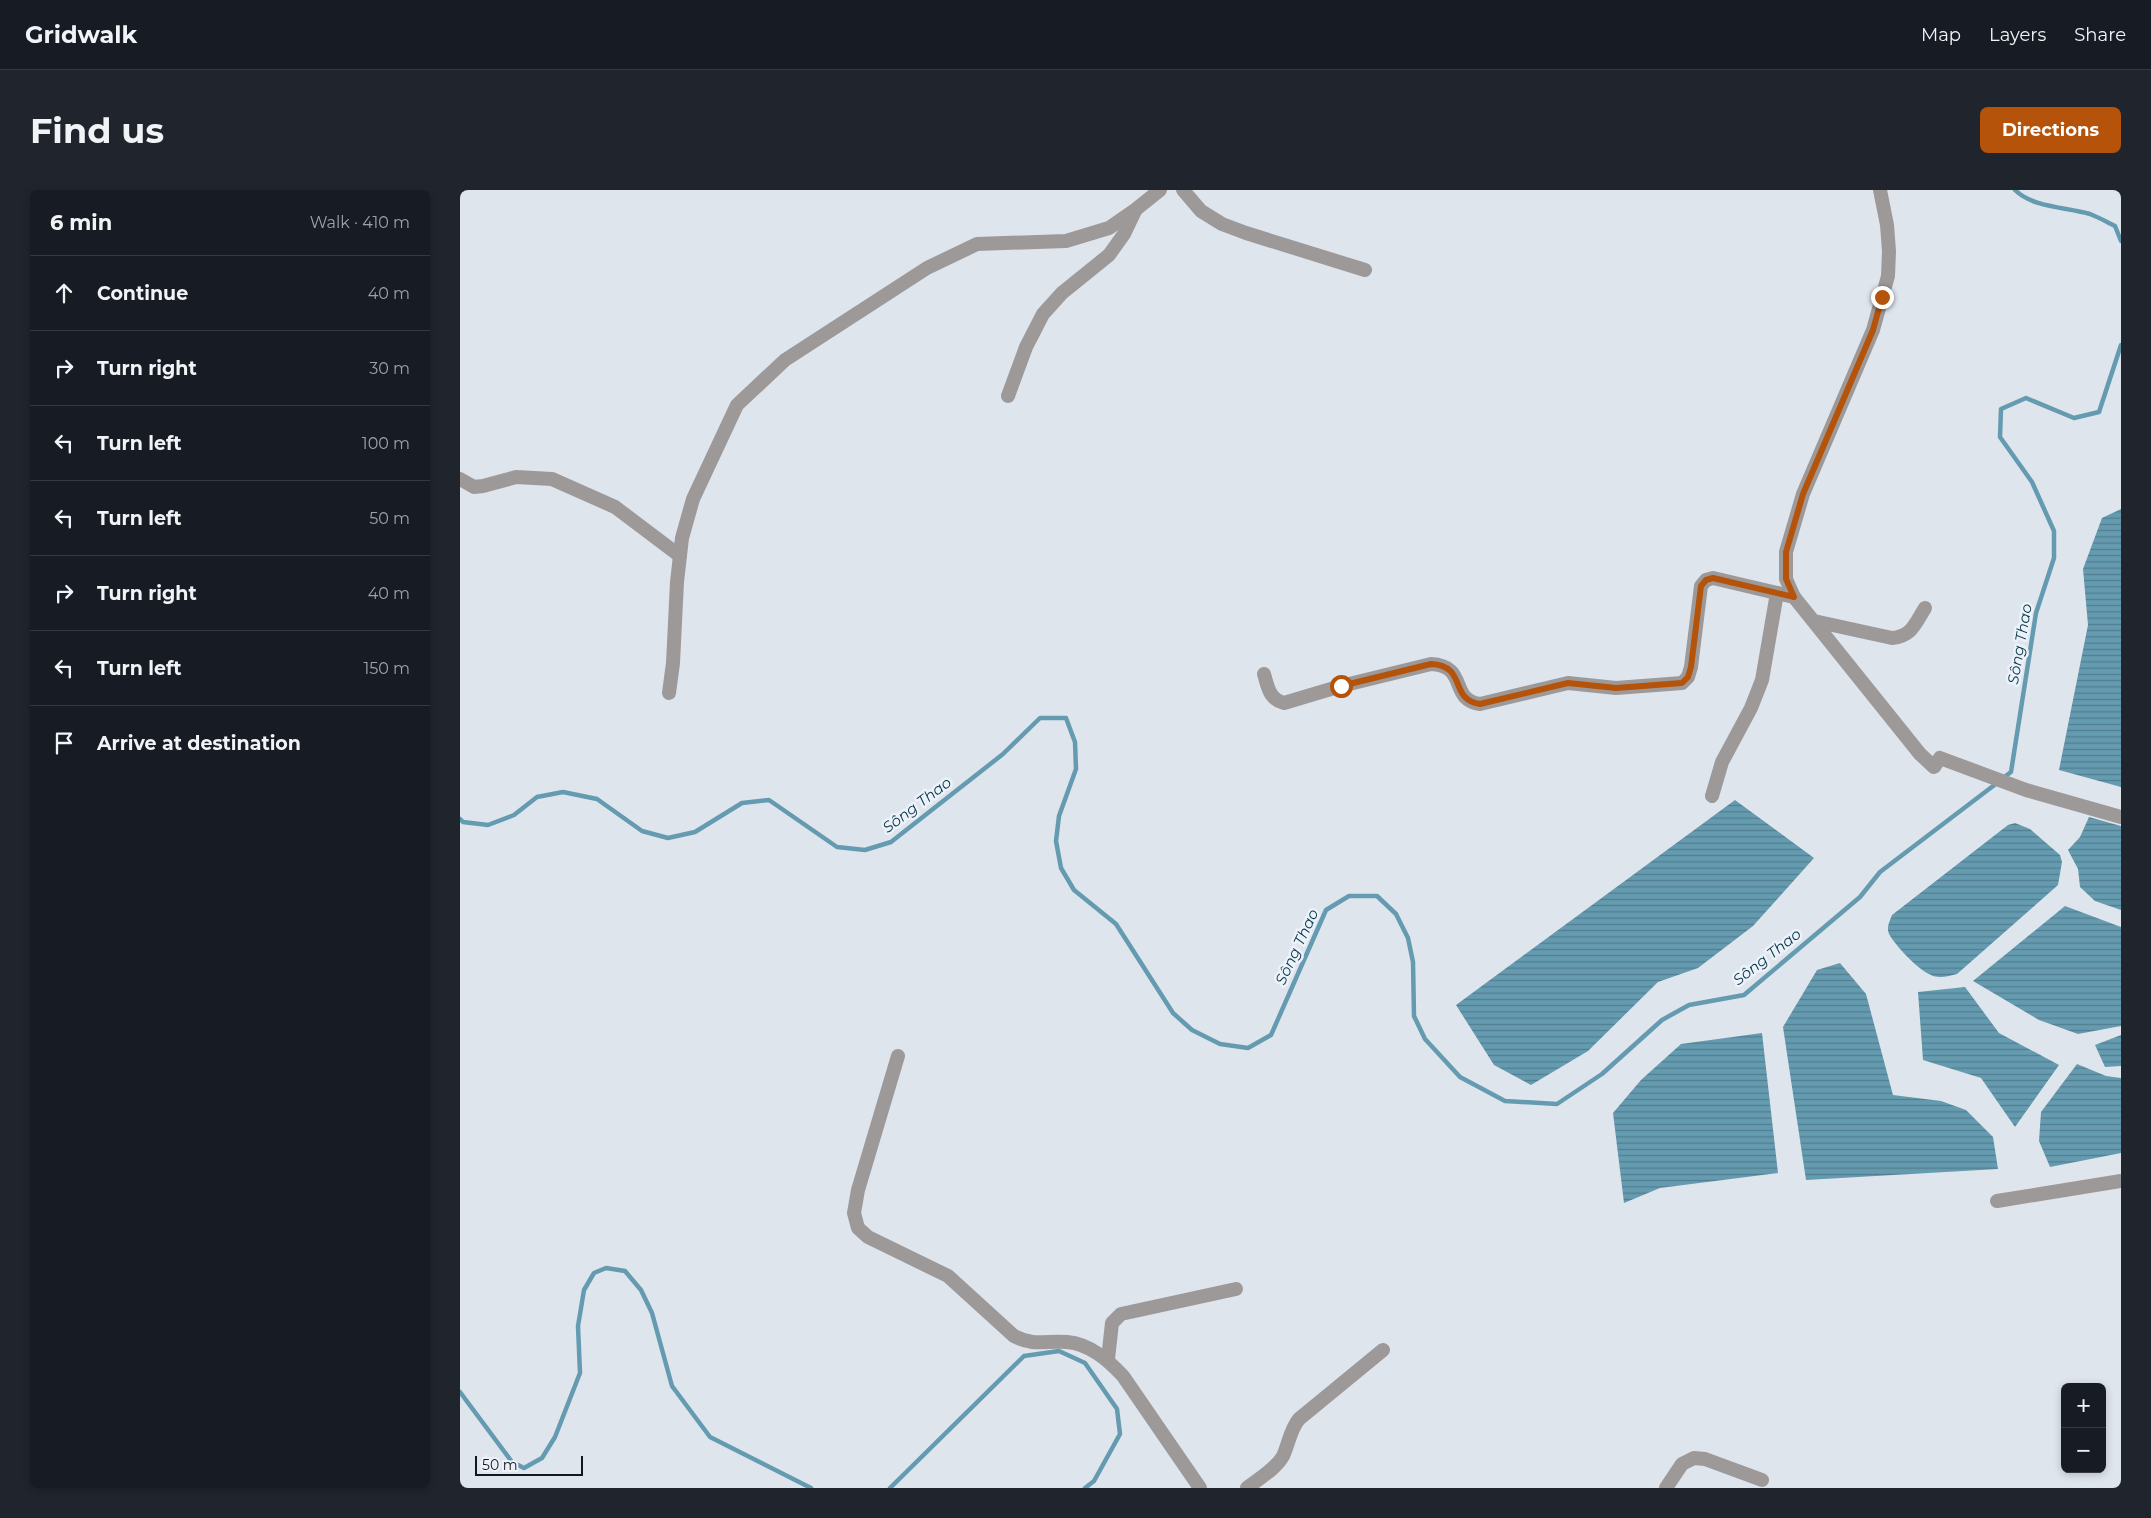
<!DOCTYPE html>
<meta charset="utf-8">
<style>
body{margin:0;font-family:Montserrat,sans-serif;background:#20242c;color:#f1f3f6}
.controls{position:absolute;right:15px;bottom:15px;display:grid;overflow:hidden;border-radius:8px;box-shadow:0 2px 8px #0003}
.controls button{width:45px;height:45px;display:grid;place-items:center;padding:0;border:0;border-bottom:1px solid #363941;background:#171b24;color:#f1f3f6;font:25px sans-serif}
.scale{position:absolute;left:15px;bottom:12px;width:108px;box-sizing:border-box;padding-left:5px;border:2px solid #141619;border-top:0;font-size:14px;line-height:18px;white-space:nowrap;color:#141619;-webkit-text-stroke:4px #edf2fa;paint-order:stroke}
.stop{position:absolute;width:15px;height:15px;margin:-11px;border:4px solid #b45309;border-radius:50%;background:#fff}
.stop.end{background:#b45309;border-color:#fff;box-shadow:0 1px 5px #0008}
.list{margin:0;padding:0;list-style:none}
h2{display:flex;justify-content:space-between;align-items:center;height:65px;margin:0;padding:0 20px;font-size:21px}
h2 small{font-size:16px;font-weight:400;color:#9ea1a6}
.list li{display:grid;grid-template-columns:32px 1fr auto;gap:15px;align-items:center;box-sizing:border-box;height:75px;padding:0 20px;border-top:1px solid #363941}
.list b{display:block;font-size:19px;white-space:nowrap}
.list em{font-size:16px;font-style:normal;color:#9ea1a6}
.icon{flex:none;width:28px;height:28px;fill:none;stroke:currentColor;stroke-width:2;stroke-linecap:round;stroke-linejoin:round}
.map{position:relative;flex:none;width:1661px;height:1298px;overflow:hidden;border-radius:8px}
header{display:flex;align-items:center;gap:30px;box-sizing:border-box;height:70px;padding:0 25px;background:#171b24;border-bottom:1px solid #363941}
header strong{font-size:24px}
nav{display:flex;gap:28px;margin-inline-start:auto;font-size:18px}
.intro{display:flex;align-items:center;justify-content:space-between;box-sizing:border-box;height:120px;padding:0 30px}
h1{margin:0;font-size:35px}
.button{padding:12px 22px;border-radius:8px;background:#b45309;color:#fff;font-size:18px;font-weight:700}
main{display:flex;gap:30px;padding:0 30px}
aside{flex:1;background:#171b24;border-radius:8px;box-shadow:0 2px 8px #0003}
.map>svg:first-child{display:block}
.water{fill:url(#water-rules)}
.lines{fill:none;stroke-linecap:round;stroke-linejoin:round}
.stream{stroke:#659bb0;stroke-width:4.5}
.minor{stroke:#9d9998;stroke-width:14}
.route{stroke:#b45309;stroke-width:6}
.labels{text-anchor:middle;stroke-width:5;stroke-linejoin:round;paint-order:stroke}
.water-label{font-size:15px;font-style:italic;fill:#063848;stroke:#edf2fa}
</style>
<header>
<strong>Gridwalk</strong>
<nav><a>Map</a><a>Layers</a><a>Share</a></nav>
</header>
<div class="intro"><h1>Find us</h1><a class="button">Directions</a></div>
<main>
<aside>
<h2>6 min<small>Walk · 410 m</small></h2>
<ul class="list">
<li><svg class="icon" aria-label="ahead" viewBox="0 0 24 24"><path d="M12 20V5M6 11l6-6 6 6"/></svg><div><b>Continue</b></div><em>40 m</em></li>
<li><svg class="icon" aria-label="right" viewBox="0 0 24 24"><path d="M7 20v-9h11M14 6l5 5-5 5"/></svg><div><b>Turn right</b></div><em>30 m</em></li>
<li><svg class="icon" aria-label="left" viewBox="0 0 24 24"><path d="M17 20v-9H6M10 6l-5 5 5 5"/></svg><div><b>Turn left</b></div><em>100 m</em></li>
<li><svg class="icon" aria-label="left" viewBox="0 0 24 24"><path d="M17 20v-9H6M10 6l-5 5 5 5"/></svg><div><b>Turn left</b></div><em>50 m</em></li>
<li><svg class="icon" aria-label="right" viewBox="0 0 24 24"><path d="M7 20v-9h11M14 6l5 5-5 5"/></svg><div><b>Turn right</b></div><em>40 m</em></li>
<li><svg class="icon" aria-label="left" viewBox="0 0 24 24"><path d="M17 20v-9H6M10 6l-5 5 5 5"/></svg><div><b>Turn left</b></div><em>150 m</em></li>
<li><svg class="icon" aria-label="arrive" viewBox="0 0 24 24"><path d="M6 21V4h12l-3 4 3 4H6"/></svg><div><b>Arrive at destination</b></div></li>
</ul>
</aside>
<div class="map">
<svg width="1661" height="1298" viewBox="0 0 1661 1298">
<defs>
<pattern id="water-rules" width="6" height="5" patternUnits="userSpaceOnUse" patternTransform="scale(1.25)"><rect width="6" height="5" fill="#659bb0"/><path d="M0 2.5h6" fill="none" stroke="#527d8e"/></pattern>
</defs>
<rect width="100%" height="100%" fill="#dfe5ed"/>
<g class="water">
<polygon points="1661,319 1661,597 1599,580 1628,435 1623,379 1642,328"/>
<polygon points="1275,610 1354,668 1293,736 1238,778 1198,792 1128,861 1071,895 1034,875 996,815"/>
<polygon points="1629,627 1661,636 1661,720 1635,711 1620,697 1618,679 1608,660 1620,647"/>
<path d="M1555 633 1570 639 1600 665 1602 672 1598 695 1497 784C1489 786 1479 789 1471 785 1458 780 1435 755 1429 744 1426 737 1430 731 1432 725L1548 635Z"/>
<polygon points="1605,716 1661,737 1661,836 1618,844 1579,830 1513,791"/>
<polygon points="1380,773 1406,804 1433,905 1481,911 1506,920 1533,947 1538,979 1346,990 1323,837 1357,780"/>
<polygon points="1505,797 1539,843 1599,875 1555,937 1521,888 1463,870 1458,802"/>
<polygon points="1302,843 1318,983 1200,998 1164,1013 1153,923 1181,890 1221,854"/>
<polygon points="1661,845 1661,876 1645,877 1635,855"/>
<polygon points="1617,874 1646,886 1661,888 1661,963 1590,977 1579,951 1581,922"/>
</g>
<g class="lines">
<g class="stream">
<path d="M1555 0C1573 18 1607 17 1630 24 1638 27 1647 32 1655 36L1661 51"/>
<polyline points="1543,588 1551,582 1576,423 1594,368 1594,341 1572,292 1540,247 1541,219 1566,208 1614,228 1639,222 1661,155"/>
<polyline points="0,629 3,632 28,635 54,625 77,607 103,602 137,609 182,641 208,648 235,642 282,613 309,610 377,657 405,660 431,652 543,564 580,528 606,528 615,552 616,579 599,626 596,651 601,678 614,700 656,734 713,823 732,840 760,854 788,858 811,845 866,720 889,706 917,706 936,724 948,748 953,772 954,826 965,849 1000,887 1045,911 1097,914 1142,884 1202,830 1229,815 1284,805 1400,707 1420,682 1537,593"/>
<polyline points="0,1202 52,1272 64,1278 82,1268 95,1247 120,1183 118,1136 124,1100 134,1083 146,1078 165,1081 181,1100 192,1123 212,1196 250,1247 351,1298"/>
<polyline points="430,1298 564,1166 599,1161 625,1173 657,1219 660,1244 634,1291 625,1298"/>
</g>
<g class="minor">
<polyline points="723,0 741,21 762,34 786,43 905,80"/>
<polyline points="1420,0 1427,35 1429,61 1428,86 1413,140 1343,304 1326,362 1326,389 1334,407 1460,564 1474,577 1480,568 1566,600 1661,627"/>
<polyline points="548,206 566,157 583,124 602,103 649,65 664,44 675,21"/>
<polyline points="0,289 14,297 23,296 56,287 92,289 155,317 220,366"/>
<path d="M1354 431 1432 448C1452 446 1455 434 1465 418"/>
<path d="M804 484C808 497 809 509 824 513L881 496 971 474C1009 476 988 509 1020 514L1108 493 1156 498 1222 493 1228 487 1231 477 1241 396 1246 390 1253 388 1334 407"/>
<polyline points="209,503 213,473 217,392 222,348 233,309 277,215 325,170 467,78 517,54 606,51 649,38 675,20 700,0"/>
<polyline points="1252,606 1262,572 1291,518 1302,490 1317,403"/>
<path d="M438 866 398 1000 394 1023 398 1038 408 1047 488 1086 554 1146C575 1157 586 1150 607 1152 630 1154 648 1170 663 1186L740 1298"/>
<polyline points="1537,1011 1661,991"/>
<polyline points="648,1169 652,1133 661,1124 776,1099"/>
<path d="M787 1298C798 1289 816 1279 823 1266 829 1253 830 1240 839 1229L923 1160"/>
<polyline points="1206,1298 1222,1274 1234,1268 1245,1269 1302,1290"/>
</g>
</g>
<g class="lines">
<path class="route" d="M881 496 971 474C1008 476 988 509 1020 514L1108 493 1156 498 1222 493 1228 487 1231 477 1241 396 1246 390 1253 388 1334 407 1326 389V362L1343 304 1413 140 1422 107"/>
</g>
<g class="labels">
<g class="water-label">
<text transform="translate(1560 454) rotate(-80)" y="5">Sông Thao</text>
<text transform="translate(457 615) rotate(-37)" y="5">Sông Thao</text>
<text transform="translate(837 757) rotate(-65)" y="5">Sông Thao</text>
<text transform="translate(1307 767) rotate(-38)" y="5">Sông Thao</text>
</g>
</g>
</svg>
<div class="controls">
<button>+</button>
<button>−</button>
</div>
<div class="scale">50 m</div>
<div class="stop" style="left:881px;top:496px"></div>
<div class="stop end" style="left:1422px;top:107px"></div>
</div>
</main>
